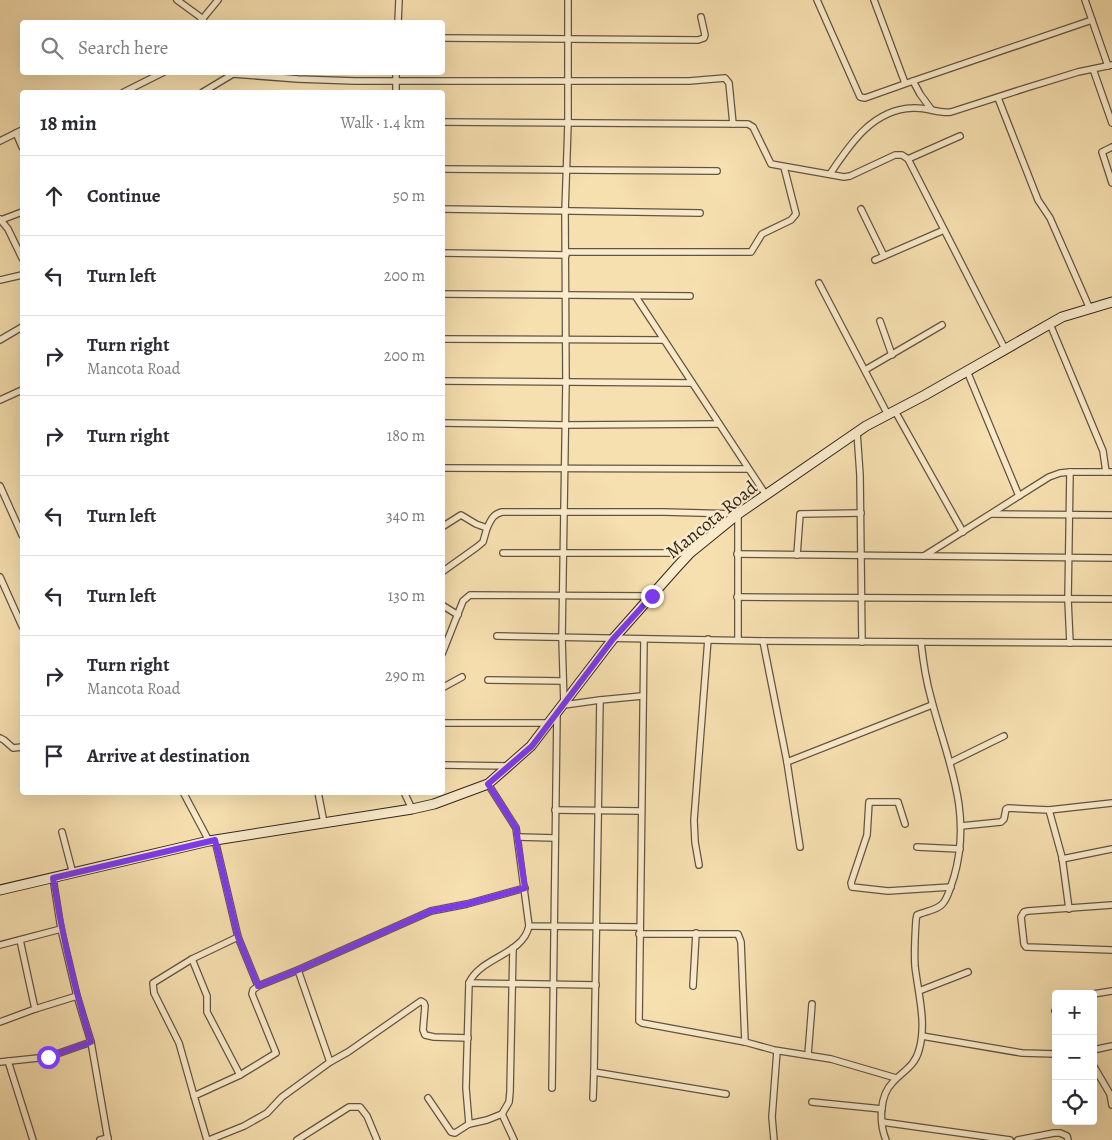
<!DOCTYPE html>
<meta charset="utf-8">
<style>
body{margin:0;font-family:Alegreya,serif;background:#f7f7f7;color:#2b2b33}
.controls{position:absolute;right:15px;bottom:15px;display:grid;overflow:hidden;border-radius:5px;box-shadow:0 5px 20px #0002}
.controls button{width:45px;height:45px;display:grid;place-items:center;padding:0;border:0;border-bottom:1px solid #e1e1e2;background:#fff;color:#2b2b33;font:25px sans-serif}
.stop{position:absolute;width:15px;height:15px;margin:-11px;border:4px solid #7c3aed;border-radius:50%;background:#fff}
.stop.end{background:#7c3aed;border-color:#fff;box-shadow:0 1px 5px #0008}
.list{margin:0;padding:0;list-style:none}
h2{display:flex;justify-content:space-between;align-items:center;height:65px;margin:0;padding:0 20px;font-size:21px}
h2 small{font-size:16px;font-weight:400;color:#7c7c81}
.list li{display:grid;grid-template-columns:32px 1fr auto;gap:15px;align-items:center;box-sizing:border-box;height:80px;padding:0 20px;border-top:1px solid #e1e1e2}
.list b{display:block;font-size:19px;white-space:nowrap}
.list p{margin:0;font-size:16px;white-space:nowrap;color:#7c7c81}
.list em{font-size:16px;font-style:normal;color:#7c7c81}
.icon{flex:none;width:28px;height:28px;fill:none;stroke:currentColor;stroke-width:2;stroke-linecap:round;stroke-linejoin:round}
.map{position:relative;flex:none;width:1112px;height:1140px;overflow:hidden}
.search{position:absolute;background:#fff;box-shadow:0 5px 20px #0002;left:20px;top:20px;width:425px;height:55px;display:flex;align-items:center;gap:12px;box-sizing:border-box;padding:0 18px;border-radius:5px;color:#7c7c81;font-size:19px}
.panel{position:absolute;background:#fff;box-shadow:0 5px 20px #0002;left:20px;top:90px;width:425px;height:705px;border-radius:5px}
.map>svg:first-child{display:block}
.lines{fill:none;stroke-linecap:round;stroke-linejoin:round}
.minor-casing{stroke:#625540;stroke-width:8}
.secondary-casing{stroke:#31271b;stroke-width:11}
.minor{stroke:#faebcc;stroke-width:5.5}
.secondary{stroke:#faebcc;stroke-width:9}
.route{stroke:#7c3aed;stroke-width:6}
.labels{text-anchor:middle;stroke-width:4.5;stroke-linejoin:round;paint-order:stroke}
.street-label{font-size:19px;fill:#31271b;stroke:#faebcc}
</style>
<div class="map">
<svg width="1112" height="1140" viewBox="0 0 1112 1140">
<rect width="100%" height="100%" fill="#f7e0b0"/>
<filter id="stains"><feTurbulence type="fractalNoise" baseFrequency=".004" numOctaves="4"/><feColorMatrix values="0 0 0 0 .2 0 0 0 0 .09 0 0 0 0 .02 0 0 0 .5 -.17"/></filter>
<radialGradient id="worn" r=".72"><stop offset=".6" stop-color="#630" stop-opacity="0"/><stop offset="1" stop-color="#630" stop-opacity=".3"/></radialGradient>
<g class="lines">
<g class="minor-casing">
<g id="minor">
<polyline points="177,0 203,19"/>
<polyline points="568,0 568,124 565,212 566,382 562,638 564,705 600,700 642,696"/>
<polyline points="817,0 860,97 865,98 913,81"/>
<polyline points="874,0 905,83"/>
<polyline points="1085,0 1108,66"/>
<polyline points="200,22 218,0"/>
<polyline points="398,22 399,0"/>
<polyline points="442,38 698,40 704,38 705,35 701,17"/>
<polyline points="1093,69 1112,123"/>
<polyline points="229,72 233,74 298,79 355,81 689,81 725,78 729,83 733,124"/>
<polyline points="124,92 164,72"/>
<polyline points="203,92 233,74"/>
<polyline points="396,92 396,72"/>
<polyline points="998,98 1038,200 1050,218 1090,309"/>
<polyline points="931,109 920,94 913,81 1092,20"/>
<polyline points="442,122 748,124 753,127 771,164 844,177 850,176 895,155 902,155 908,159 1005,349"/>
<polyline points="16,133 22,147"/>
<polyline points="0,141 22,130"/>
<polyline points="1112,147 1102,152 1112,183"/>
<polyline points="908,159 960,136"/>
<polyline points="442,169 717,171"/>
<path d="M830 174C850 144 873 109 913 108 927 107 939 114 951 112L1026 88 1078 72 1112 65"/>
<polyline points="442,209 700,213"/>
<polyline points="861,209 884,256"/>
<polyline points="0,219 8,229 22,258"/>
<polyline points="1,220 22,212"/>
<polyline points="566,252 751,252 762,234 791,220 796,214 784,167"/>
<polyline points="442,253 566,255"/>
<polyline points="875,260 944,230"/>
<polyline points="0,280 22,275"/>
<polyline points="819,283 888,415"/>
<polyline points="442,294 690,296"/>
<polyline points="636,297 766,495"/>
<polyline points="880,321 892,355"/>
<polyline points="1050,324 1103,451 1106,472"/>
<polyline points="442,339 664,340"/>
<polyline points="0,340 22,327"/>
<polyline points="865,370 942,325"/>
<polyline points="967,371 1019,496"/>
<polyline points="442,381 692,383"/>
<polyline points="0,400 22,390"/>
<polyline points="895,411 963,532"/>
<polyline points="442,423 565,425 719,424"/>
<polyline points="857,432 860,475 862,642"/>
<polyline points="442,468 748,469"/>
<polyline points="0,486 22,535"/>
<polyline points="992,514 1112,515"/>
<path d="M442 527 461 515 476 524 487 528C491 520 493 514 502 512H664L738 514V640"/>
<polyline points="503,553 690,553"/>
<polyline points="737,554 924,556 1049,477 1060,473 1070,472"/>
<polyline points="797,555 800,514 861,513"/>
<polyline points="924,556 1112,558"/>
<polyline points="442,572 477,547 483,542 487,528"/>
<polyline points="0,577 22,626"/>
<polyline points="737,597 1112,599"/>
<polyline points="442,605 458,615"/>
<polyline points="497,636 763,641 1112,643"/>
<polyline points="644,640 639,1021 642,1023 745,1042 774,1050 831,1059 896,1078"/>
<polyline points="763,641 787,762 800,847"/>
<polyline points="1070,643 1068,600 1070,472 1112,472"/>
<polyline points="442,654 463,601 470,595 651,596"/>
<polyline points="488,680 563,681"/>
<polyline points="442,688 462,677"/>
<polyline points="600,700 594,1072 726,1094"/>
<polyline points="442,723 549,723"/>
<polyline points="0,738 4,740 13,748 22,747"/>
<polyline points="787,762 932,705"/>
<polyline points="951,762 1004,736"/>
<polyline points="442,765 509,766"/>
<polyline points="488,784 516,828 529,926 639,927"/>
<polyline points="183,792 209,841"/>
<polyline points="318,792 324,823"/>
<polyline points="404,792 412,809"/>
<polyline points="555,810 641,811"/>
<polyline points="1049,810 1112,803"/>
<polyline points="905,824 898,802 869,802 867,835 851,883 852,887 888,891 951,887"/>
<polyline points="961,826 1001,822 1004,819 1006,809 1008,808 1049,810 1062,857 1069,909"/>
<polyline points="62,832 73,874"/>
<polyline points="518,837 555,838"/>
<polyline points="215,840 238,937 258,986"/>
<polyline points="917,847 960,849"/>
<polyline points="1062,859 1112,849"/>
<polyline points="699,865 695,842 694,820 708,639"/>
<polyline points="53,878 61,929 77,996 91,1042 108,1140"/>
<polyline points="1112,905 1028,911 1024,912 1021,917 1024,944 1026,947 1112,950"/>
<polyline points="639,934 738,934 741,942 745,1042"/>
<polyline points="20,940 35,1009"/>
<polyline points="0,945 61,929"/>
<polyline points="513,948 510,1092 509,1102 502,1114 514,1140"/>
<polyline points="192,959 207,996 207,1012 240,1075"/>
<polyline points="298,970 330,1062 348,1052 421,1001 424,1003 425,1006 423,1030 425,1035 434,1037 468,1038"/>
<polyline points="469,983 596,985"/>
<polyline points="693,986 696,933"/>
<polyline points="919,991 968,972"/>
<polyline points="1093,994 1112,991"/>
<polyline points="1055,1011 1056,1013"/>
<polyline points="0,1022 35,1009 77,996"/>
<polyline points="922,1036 1022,1053 1056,1054"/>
<polyline points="1093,1050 1112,1046"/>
<polyline points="808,1055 812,1004"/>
<polyline points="8,1061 33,1140"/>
<polyline points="0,1062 48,1057 91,1042"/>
<polyline points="1093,1065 1110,1094 1112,1105"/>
<polyline points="552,1088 557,714"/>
<polyline points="194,1096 179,1043 154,993 153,983 192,959 238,937"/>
<polyline points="428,1098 451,1132 455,1133 469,1124"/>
<polyline points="593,1098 594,1072"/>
<polyline points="812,1102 882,1109"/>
<path d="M502 1114 487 1120 469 1124 466 1088 469 983C480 957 523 955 529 926"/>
<polyline points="882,1122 1010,1140"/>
<polyline points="100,1140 108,1138"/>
<polyline points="207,1140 194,1096 240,1075 276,1053 252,994 253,990 258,986 298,970 431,911 467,904 525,888"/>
<polyline points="209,1140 244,1126 267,1113 282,1097 330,1062"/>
<polyline points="297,1140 349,1107 360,1107 367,1116 377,1140"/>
<polyline points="774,1140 772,1117 777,1051"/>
<path d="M886 1140C879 1123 879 1096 893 1082 903 1071 915 1066 919 1050 927 1023 918 993 915 966 914 951 915 936 916 920L917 915C926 911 939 910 944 902 949 895 951 885 954 877 973 811 947 760 931 698 926 680 923 661 921 642"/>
<polyline points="1018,1140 1054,1133 1060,1133 1067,1136 1068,1140"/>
</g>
</g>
<g class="secondary-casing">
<polyline id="secondary" points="0,890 209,841 412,809 434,804 488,784 531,746 613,639 677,567 690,553 738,514 866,426 925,395 1062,317 1112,302"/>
</g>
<use href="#minor" class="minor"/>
<use href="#secondary" class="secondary"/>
</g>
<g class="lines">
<path class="route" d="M48 1057 91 1042C74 988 62 934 53 878L215 840 238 937 258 986 298 970 431 911 467 904 525 888 516 828 488 784 532 746 613 639 652 596"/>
</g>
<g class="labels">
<g class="street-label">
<text transform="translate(711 519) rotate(-39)" y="7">Mancota Road</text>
</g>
</g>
<rect width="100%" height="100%" filter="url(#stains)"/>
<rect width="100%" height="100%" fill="url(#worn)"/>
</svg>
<div class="controls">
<button>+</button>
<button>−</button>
<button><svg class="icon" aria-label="locate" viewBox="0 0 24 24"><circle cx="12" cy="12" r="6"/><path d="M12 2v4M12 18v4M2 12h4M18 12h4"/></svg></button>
</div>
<div class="stop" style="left:48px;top:1057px"></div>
<div class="stop end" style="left:652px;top:596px"></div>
<div class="search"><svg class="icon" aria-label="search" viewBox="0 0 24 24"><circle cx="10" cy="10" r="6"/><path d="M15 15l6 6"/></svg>Search here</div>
<section class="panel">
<h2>18 min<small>Walk · 1.4 km</small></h2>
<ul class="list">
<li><svg class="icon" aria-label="ahead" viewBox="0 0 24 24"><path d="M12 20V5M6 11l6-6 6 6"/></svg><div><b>Continue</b></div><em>50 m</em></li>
<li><svg class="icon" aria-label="left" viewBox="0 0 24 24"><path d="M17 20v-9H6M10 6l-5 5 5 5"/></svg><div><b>Turn left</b></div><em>200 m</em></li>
<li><svg class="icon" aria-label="right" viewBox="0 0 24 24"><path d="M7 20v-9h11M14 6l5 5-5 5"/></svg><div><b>Turn right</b><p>Mancota Road</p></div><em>200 m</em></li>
<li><svg class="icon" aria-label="right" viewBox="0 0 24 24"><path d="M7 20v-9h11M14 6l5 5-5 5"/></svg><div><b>Turn right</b></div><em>180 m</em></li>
<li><svg class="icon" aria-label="left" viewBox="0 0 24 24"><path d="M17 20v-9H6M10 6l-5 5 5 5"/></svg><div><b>Turn left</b></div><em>340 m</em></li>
<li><svg class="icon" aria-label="left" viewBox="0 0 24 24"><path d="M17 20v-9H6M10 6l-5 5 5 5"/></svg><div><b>Turn left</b></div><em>130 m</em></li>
<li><svg class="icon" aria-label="right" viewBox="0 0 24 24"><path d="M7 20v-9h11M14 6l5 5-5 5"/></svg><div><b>Turn right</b><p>Mancota Road</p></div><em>290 m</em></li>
<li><svg class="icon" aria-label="arrive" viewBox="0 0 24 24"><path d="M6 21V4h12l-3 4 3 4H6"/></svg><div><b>Arrive at destination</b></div></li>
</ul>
</section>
</div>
